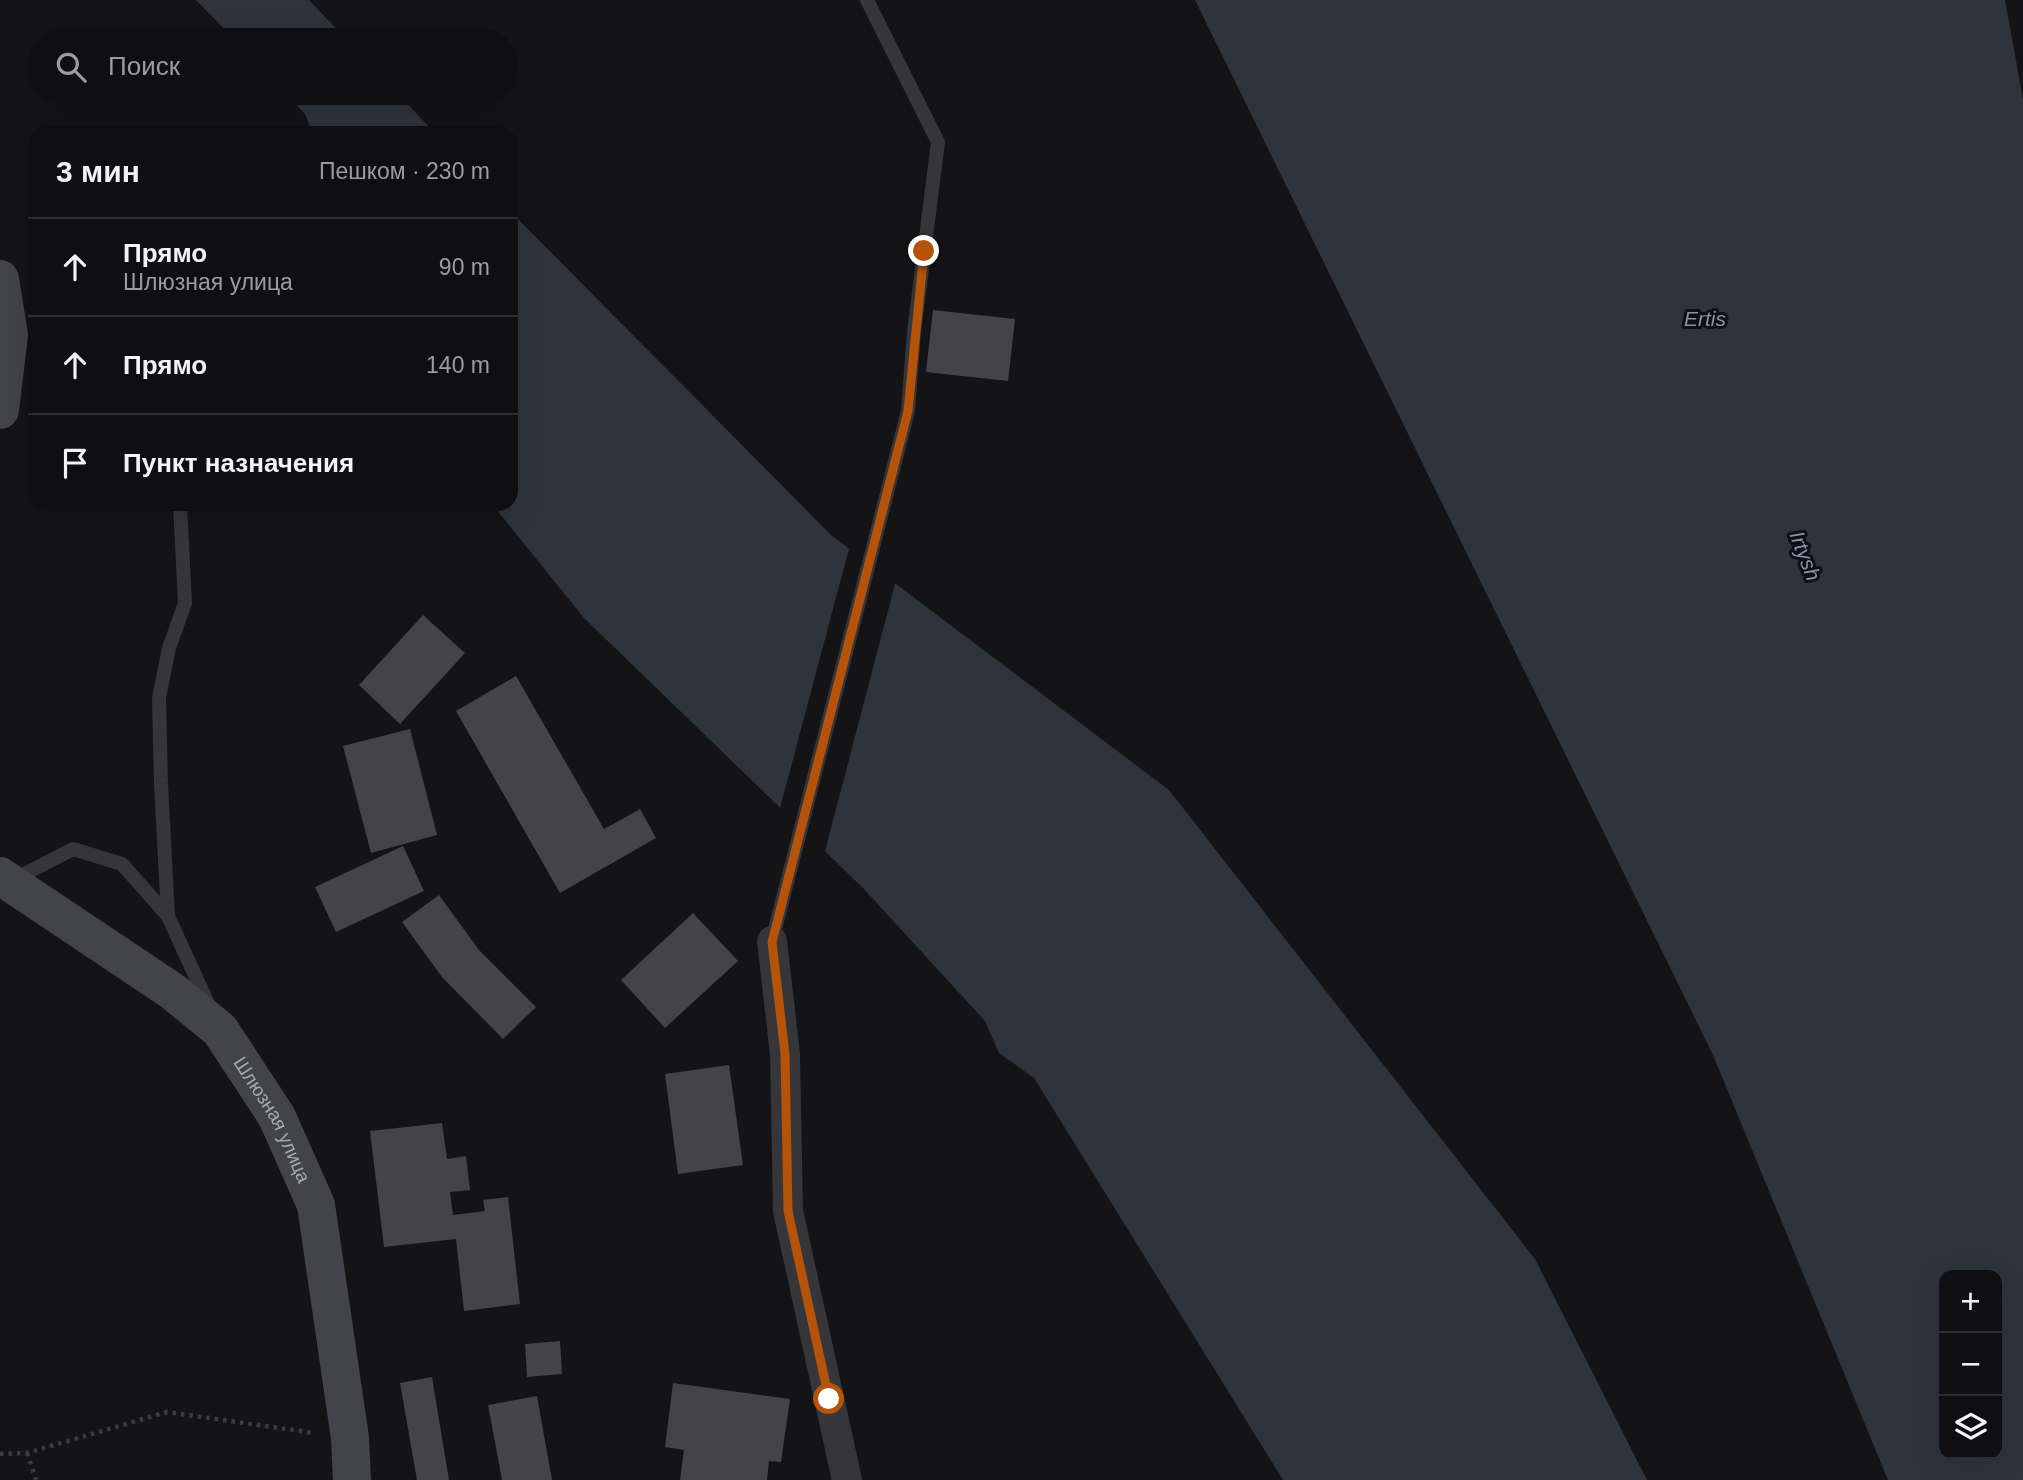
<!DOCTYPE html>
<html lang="ru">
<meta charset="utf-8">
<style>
body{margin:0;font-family:Arial,sans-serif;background:#1d1c1e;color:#f1f3f6}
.controls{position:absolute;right:21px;bottom:21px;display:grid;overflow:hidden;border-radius:14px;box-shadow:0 7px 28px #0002}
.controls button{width:63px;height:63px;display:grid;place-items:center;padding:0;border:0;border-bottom:2px solid #2f2e30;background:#0f0e10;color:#f1f3f6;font:35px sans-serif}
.stop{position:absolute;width:21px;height:21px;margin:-16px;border:5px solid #b45309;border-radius:50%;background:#fff}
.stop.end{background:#b45309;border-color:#fff;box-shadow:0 2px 7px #0008}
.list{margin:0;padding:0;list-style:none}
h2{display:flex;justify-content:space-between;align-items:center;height:91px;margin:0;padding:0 28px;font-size:30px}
h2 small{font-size:23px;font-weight:400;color:#9b9c9f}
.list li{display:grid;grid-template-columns:46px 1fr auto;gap:21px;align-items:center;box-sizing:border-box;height:98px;padding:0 28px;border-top:2px solid #2f2e30}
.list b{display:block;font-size:26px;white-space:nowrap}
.list p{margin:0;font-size:23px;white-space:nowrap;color:#9b9c9f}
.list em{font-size:23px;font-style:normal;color:#9b9c9f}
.icon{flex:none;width:38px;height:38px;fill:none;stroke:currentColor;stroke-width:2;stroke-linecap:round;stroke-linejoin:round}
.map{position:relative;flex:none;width:2023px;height:1480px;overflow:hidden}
.search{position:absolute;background:#0f0e10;box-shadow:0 7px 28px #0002;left:28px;top:28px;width:490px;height:77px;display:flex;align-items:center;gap:18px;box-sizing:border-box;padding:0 24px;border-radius:38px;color:#9b9c9f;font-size:26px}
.panel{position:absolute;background:#0f0e10;box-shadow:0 7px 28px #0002;left:28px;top:126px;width:490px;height:385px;border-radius:21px}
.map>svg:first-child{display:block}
.water{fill:#2e343c;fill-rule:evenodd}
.pier{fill:#141315}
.building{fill:#434348}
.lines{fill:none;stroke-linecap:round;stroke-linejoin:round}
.path{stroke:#3b3c40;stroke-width:4.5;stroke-dasharray:3.5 5;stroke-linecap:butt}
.lane{stroke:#35353a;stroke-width:14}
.street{stroke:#35353a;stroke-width:30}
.secondary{stroke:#434449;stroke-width:38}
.route{stroke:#b45309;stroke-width:9}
.labels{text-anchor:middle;stroke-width:6;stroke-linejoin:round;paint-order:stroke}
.street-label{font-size:19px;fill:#a6a9b4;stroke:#0f0e10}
.water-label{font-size:21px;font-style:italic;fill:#8092ad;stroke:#0f0e10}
</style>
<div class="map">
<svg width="2023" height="1480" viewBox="0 0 2023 1480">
<rect width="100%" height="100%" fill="#141315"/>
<g class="water">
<polygon points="196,0 309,0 347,40 235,40"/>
<path d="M1195 0H2005L2023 99V1480H1888L1713 1055ZM1944 1275H1997V1454H1944Z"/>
<polygon points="285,93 397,93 435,133 313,133 305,114"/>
<polygon points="511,212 831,535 1169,790 1535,1259 1647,1480 1283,1480 1034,1078 999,1053 985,1021 863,888 584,618 492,504 511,504"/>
</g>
<polygon class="pier" points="850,545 896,580 824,855 779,812"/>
<g class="building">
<polygon points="933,310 1015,319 1008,381 926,372"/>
<polygon points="423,615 465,653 400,724 359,685"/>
<polygon points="516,676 604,829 640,809 656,838 560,893 456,711"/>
<polygon points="410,729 437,835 371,853 343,746"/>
<polygon points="403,846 424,891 336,932 315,887"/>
<polygon points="439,895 479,950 536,1007 503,1039 442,977 402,922"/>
<polygon points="693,913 738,961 665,1028 621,980"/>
<polygon points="729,1065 743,1165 678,1174 665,1074"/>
<polygon points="442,1123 447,1159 466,1156 470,1190 450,1192 453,1215 485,1211 483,1200 508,1197 520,1304 464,1311 456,1239 384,1247 370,1131"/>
<polygon points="560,1341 562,1374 527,1377 525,1344"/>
<polygon points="432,1377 449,1480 417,1480 400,1383"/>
<polygon points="673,1383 790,1399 781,1462 769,1461 767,1480 680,1480 684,1450 665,1447"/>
<polygon points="537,1396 552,1480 502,1480 488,1405"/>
</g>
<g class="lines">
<g class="path">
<polyline points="27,1453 36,1480"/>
<polyline points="0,1454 27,1453 167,1412 314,1433"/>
</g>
<g class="lane">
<polyline points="13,880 73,849 122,864 168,916 209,1006"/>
<polyline points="168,916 161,784 159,698 169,648 185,603 180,504"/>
<polyline points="772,941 908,411 914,332 938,142 867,0"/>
</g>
<polyline class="street" points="772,941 785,1054 788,1211 847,1480"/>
<g class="secondary">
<polyline points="0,279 9,335 0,410"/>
<path id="s1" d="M0 876 172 991 220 1030 277 1117 316 1205 350 1438 352 1480"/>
</g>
</g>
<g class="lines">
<polyline class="route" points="829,1399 788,1211 785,1054 772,942 908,411 924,251"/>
</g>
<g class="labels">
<g class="street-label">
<text dy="7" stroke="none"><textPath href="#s1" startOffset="373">Шлюзная улица</textPath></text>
</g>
<g class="water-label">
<text x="1705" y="326">Ertis</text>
<text transform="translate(1805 556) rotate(69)" y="7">Irtysh</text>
</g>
</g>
</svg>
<div class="controls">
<button>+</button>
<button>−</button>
<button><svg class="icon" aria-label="layers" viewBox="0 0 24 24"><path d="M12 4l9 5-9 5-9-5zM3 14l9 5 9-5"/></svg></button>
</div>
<div class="stop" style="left:829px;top:1399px"></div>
<div class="stop end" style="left:924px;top:251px"></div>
<div class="search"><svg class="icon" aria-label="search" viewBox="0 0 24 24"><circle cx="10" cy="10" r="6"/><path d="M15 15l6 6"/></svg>Поиск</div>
<section class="panel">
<h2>3 мин<small>Пешком · 230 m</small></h2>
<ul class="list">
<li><svg class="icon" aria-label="ahead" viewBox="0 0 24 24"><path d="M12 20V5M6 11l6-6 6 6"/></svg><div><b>Прямо</b><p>Шлюзная улица</p></div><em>90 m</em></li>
<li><svg class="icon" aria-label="ahead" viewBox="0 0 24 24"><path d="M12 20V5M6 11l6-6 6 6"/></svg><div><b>Прямо</b></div><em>140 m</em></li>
<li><svg class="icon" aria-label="arrive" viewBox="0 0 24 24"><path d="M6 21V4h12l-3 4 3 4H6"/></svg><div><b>Пункт назначения</b></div></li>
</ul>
</section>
</div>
